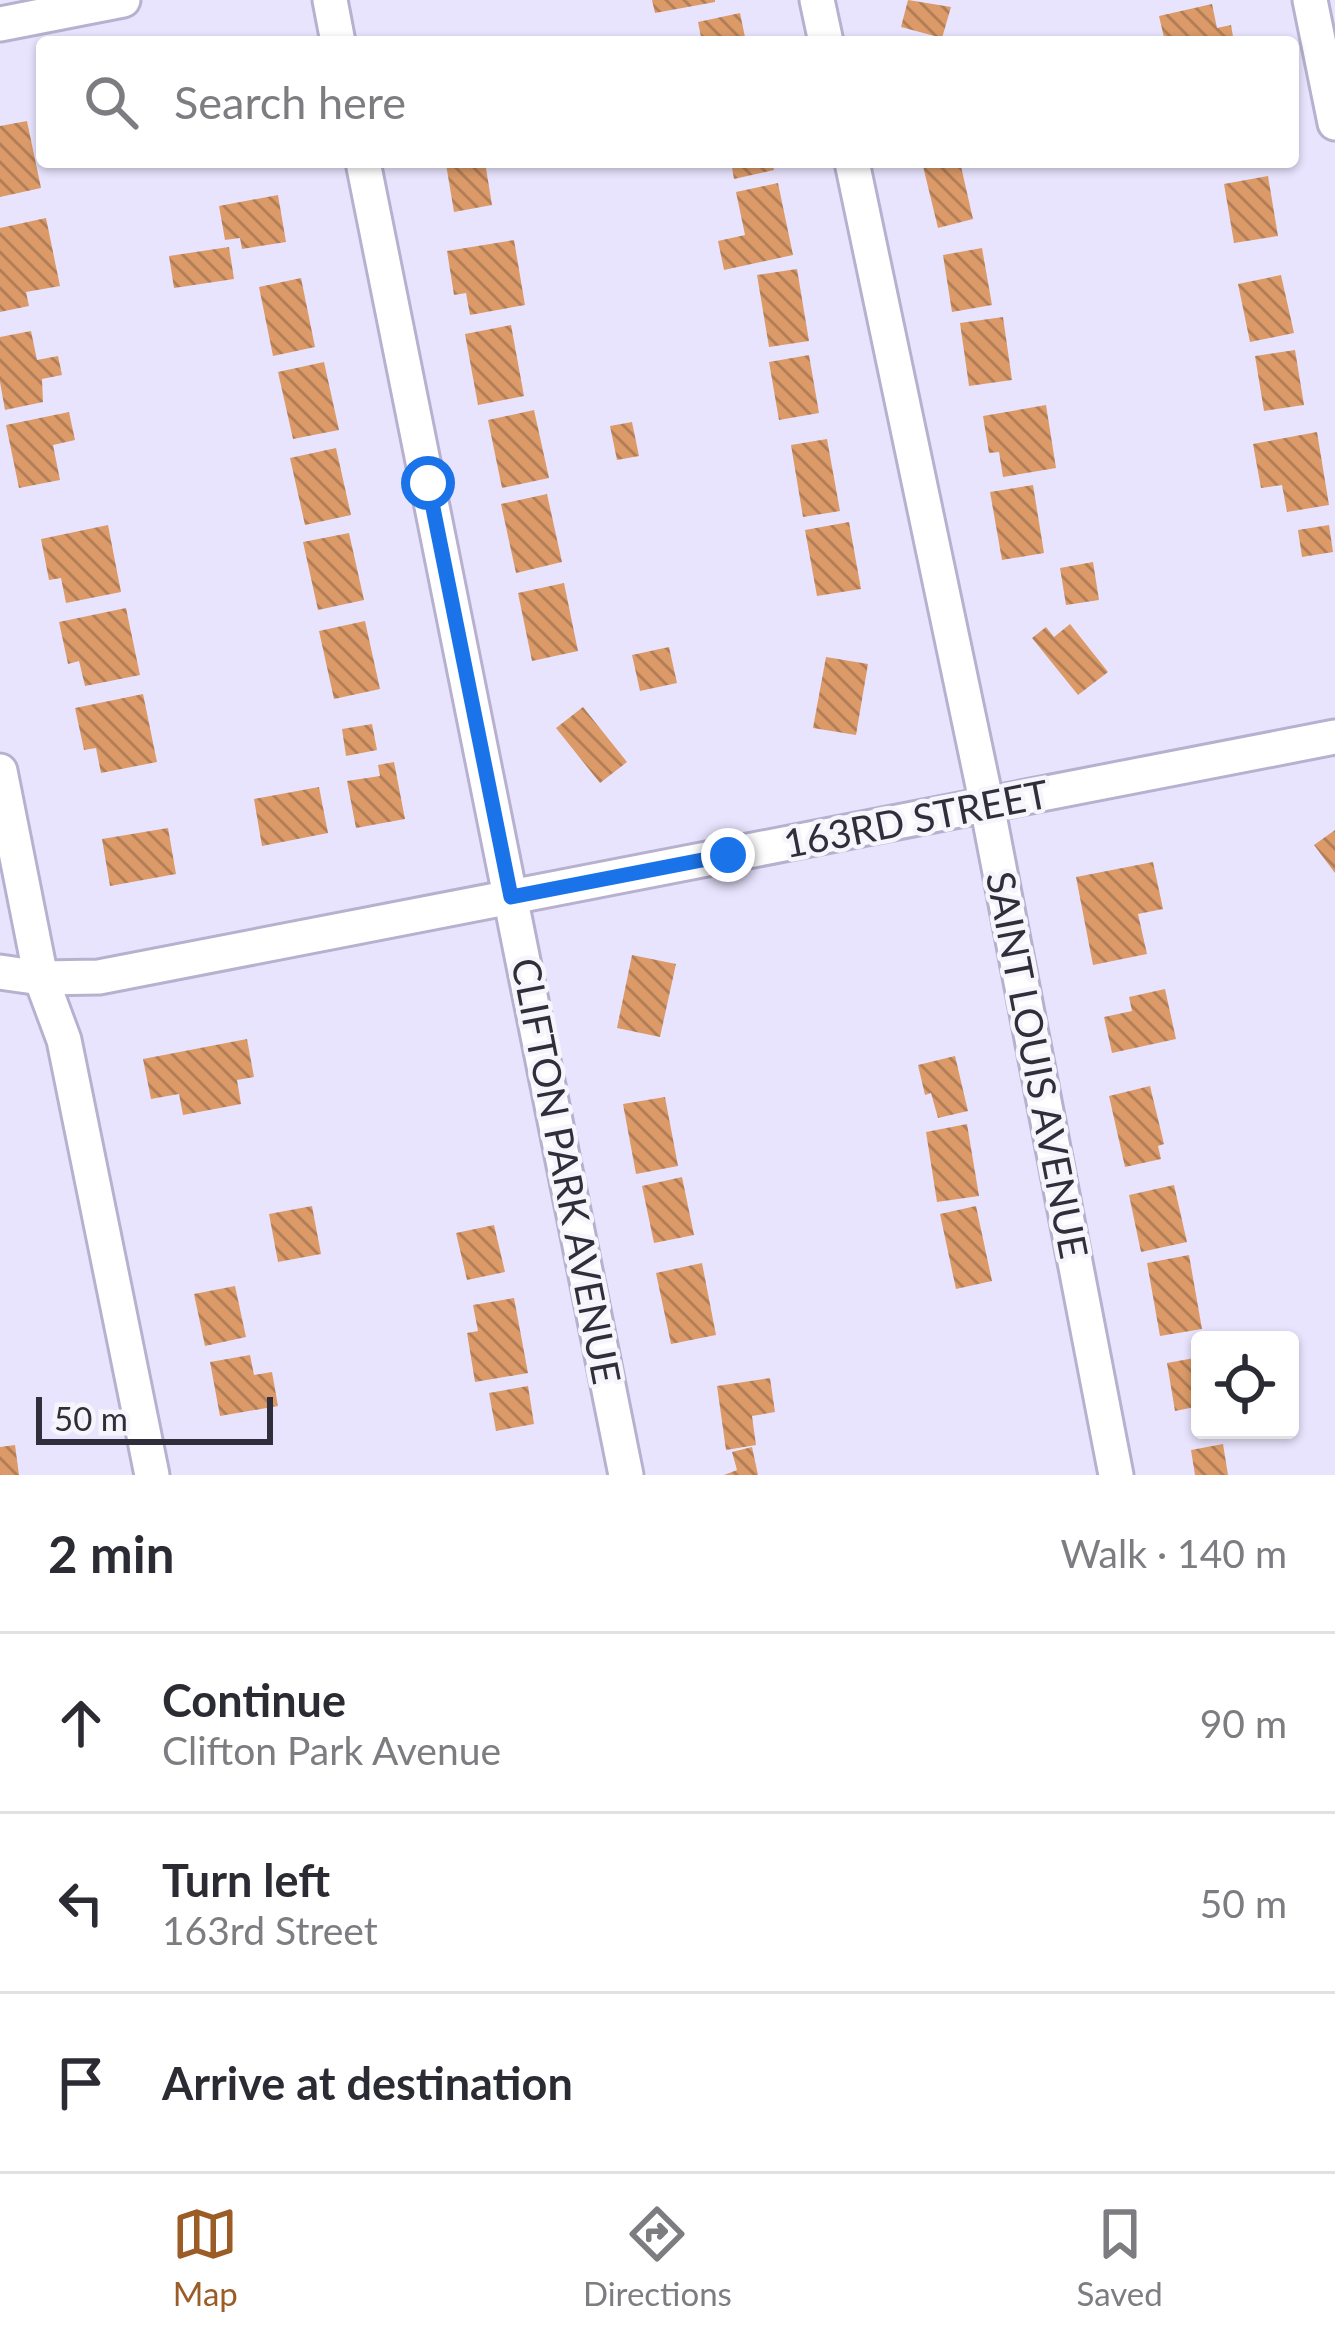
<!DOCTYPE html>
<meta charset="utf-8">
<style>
body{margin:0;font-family:Lato,sans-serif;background:#f2f2f3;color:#2b2b33}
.controls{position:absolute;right:36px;bottom:36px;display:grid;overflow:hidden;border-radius:12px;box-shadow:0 3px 9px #0004}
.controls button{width:108px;height:108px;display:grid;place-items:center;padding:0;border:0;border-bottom:3px solid #e1e1e2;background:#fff;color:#2b2b33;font:60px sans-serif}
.scale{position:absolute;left:36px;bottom:30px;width:237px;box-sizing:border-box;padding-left:12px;border:6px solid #302e3a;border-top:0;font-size:33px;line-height:42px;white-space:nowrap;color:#302e3a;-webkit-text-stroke:9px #f6f5fb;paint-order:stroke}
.stop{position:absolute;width:36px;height:36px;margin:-27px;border:9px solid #1a73e8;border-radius:50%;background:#fff}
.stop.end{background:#1a73e8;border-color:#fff;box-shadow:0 3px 12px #0008}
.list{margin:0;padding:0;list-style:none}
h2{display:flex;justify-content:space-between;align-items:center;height:156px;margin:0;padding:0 48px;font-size:51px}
h2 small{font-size:39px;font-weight:400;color:#7c7c81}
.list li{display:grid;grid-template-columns:78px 1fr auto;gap:36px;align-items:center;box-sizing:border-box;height:180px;padding:0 48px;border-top:3px solid #e1e1e2}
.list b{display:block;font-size:45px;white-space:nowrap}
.list p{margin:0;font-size:39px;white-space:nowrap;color:#7c7c81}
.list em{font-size:39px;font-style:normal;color:#7c7c81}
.icon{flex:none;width:66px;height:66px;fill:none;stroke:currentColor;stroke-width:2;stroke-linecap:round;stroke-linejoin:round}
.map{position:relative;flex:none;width:1335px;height:1475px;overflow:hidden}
.search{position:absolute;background:#fff;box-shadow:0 3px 9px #0004;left:36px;right:36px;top:36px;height:132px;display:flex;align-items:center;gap:30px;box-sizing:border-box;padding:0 42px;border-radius:12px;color:#7c7c81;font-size:45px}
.sheet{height:696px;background:#fff}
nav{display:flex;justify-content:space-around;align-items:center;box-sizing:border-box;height:168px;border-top:3px solid #e1e1e2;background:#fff;font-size:33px;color:#7c7c81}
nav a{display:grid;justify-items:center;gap:6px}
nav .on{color:#9c5c25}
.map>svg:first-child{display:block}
.building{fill:url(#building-back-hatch)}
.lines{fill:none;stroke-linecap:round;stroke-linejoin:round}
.minor-casing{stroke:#b7b1cf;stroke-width:39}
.minor{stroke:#fff;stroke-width:33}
.route{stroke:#1a73e8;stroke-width:15}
.labels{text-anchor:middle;stroke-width:9;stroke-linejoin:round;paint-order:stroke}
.street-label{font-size:39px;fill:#302e3a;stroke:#f6f5fb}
</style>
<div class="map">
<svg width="1335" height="1475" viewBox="0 0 1335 1475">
<defs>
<pattern id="building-back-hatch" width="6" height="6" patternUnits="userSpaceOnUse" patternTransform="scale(3)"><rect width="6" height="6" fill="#db9a68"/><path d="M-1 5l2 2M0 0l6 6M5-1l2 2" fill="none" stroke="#b27e57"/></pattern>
</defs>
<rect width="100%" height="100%" fill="#e9e4fe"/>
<g class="building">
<polygon points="652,0 715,0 715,2 655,13"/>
<polygon points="908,0 951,7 942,38 901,27"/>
<polygon points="1212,4 1217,28 1231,25 1234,42 1165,42 1159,16"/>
<polygon points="740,13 746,42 702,42 698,22"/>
<polygon points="27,121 41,188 0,197 0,126"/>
<polygon points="485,162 492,205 454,212 446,164"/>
<polygon points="731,162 772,162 774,170 734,179"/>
<polygon points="922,162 960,162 973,219 938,228"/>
<polygon points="1268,176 1278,236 1234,243 1224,184"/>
<polygon points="778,183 793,255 724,270 718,241 745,235 736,192"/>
<polygon points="278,195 286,242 242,249 240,238 225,240 219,206"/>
<polygon points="46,218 60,286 26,292 29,306 0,312 0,228"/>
<polygon points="514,240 525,305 470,315 466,293 454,295 447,251"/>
<polygon points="229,247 234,279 174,288 169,256"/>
<polygon points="982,248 992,305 952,312 943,255"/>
<polygon points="797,269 809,341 769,347 757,275"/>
<polygon points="1281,275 1294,333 1250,342 1238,284"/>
<polygon points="301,278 315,347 273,356 259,287"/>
<polygon points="1003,317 1012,380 969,386 960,323"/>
<polygon points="511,325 524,396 478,405 465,334"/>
<polygon points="31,331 37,360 58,356 62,375 42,379 43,402 5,410 0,382 0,337"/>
<polygon points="1295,350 1304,405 1264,411 1255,356"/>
<polygon points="809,355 819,413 779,420 769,362"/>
<polygon points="324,362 339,430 293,439 278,372"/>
<polygon points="1046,405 1056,468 1003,477 999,452 989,453 983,416"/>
<polygon points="534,410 549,478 502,488 488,420"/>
<polygon points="69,412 75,440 53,445 60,480 19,488 6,425"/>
<polygon points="632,422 639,456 617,460 610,426"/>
<polygon points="1317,432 1329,505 1287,512 1282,485 1261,488 1253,444"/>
<polygon points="827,439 840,511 803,517 791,445"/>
<polygon points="336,448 351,515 305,525 290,458"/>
<polygon points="1033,485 1044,553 1002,560 990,492"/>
<polygon points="547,494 562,562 516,573 501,504"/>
<polygon points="849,522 861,589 817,596 805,530"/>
<polygon points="108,525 121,592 66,603 61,578 49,580 41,539"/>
<polygon points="1329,525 1333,552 1302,557 1298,530"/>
<polygon points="349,533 364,600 318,610 303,542"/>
<polygon points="1093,562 1099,600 1066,605 1060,568"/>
<polygon points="564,583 578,651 532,661 518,593"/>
<polygon points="126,608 140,675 85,686 79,661 68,664 59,622"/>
<polygon points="365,621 380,689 334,699 319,631"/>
<polygon points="1070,624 1108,672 1078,695 1032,638 1046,627 1054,637"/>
<polygon points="669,647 677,683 640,691 632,655"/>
<polygon points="826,657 868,664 856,735 813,728"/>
<polygon points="143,694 157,762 101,773 96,748 84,750 75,708"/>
<polygon points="583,707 627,762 600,783 556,728"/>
<polygon points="372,724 377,750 346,756 342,729"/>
<polygon points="394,762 405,819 356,828 347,781 380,776 378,765"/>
<polygon points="319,787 328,833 262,846 254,799"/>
<polygon points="168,828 176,874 110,886 102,839"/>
<polygon points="1335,830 1335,873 1314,845"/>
<polygon points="1153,862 1163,909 1138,914 1147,954 1093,965 1076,877"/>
<polygon points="632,955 676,964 660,1037 617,1028"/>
<polygon points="1165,989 1176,1039 1112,1053 1104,1017 1132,1011 1129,997"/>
<polygon points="247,1039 254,1077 237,1080 241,1104 183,1115 179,1094 151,1099 143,1059"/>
<polygon points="955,1056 968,1111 938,1118 931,1093 925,1095 918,1065"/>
<polygon points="1150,1086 1164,1144 1158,1146 1161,1159 1125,1167 1109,1096"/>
<polygon points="665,1097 678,1166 636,1174 623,1104"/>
<polygon points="967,1124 979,1196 937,1202 926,1132"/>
<polygon points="682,1177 694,1235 654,1243 642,1186"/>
<polygon points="1174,1185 1187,1242 1141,1252 1129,1195"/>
<polygon points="312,1206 321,1254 278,1262 269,1214"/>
<polygon points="976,1206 992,1281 956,1289 940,1214"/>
<polygon points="494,1225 505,1272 467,1280 456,1233"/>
<polygon points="1189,1255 1202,1329 1160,1336 1147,1263"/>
<polygon points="702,1263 716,1335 671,1344 656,1273"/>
<polygon points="235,1286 246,1337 205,1346 194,1294"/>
<polygon points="514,1298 528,1373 475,1382 467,1333 478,1331 473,1305"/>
<polygon points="250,1355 254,1375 272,1372 278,1406 220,1416 210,1362"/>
<polygon points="1200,1357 1200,1406 1175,1411 1167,1363"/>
<polygon points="770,1378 775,1412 752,1416 756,1445 726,1450 717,1386"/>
<polygon points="528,1386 534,1424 496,1431 489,1393"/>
<polygon points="1223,1444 1228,1475 1195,1475 1191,1450"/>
<polygon points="15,1445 19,1475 0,1475 0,1447"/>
<polygon points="752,1447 758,1475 724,1475 737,1470 732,1452"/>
</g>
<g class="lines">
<g class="minor-casing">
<g id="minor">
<polyline points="330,0 338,42"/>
<polyline points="817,0 826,42"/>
<polyline points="1310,0 1335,123"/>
<polyline points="0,24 123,0"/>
<polyline points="363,162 626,1475"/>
<polyline points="852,162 987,805 1116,1475"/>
<polyline points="0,771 41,978 64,1040 152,1475"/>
<polyline points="0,972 41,978 99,977 1335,737"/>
</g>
</g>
<use href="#minor" class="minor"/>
</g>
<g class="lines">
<polyline class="route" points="428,483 511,897 728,855"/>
</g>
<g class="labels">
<g class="street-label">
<text transform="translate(916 819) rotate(-11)" y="14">163RD STREET</text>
<text transform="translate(1037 1065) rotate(79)" y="14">SAINT LOUIS AVENUE</text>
<text transform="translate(566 1171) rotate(79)" y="14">CLIFTON PARK AVENUE</text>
</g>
</g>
</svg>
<div class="controls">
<button><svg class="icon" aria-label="locate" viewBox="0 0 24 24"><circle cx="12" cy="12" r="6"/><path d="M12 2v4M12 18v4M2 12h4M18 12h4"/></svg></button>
</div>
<div class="scale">50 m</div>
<div class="stop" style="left:428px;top:483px"></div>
<div class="stop end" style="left:728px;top:855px"></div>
<div class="search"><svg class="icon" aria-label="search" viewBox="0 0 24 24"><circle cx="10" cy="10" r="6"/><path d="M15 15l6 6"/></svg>Search here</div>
</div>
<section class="sheet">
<h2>2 min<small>Walk · 140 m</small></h2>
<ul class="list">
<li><svg class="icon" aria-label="ahead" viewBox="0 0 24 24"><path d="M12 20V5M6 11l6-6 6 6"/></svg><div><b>Continue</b><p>Clifton Park Avenue</p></div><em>90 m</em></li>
<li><svg class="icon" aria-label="left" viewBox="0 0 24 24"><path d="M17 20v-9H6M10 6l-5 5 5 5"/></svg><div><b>Turn left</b><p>163rd Street</p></div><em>50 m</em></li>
<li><svg class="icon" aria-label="arrive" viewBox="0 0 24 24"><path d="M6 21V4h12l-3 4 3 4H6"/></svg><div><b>Arrive at destination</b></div></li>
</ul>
</section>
<nav>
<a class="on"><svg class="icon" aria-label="map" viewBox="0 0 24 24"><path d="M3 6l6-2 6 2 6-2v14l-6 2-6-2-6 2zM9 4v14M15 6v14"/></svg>Map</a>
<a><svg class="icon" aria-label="directions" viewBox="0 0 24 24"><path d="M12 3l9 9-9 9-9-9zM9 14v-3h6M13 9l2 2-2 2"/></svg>Directions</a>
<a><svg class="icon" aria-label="saved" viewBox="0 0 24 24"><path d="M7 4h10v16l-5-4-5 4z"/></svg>Saved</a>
</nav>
